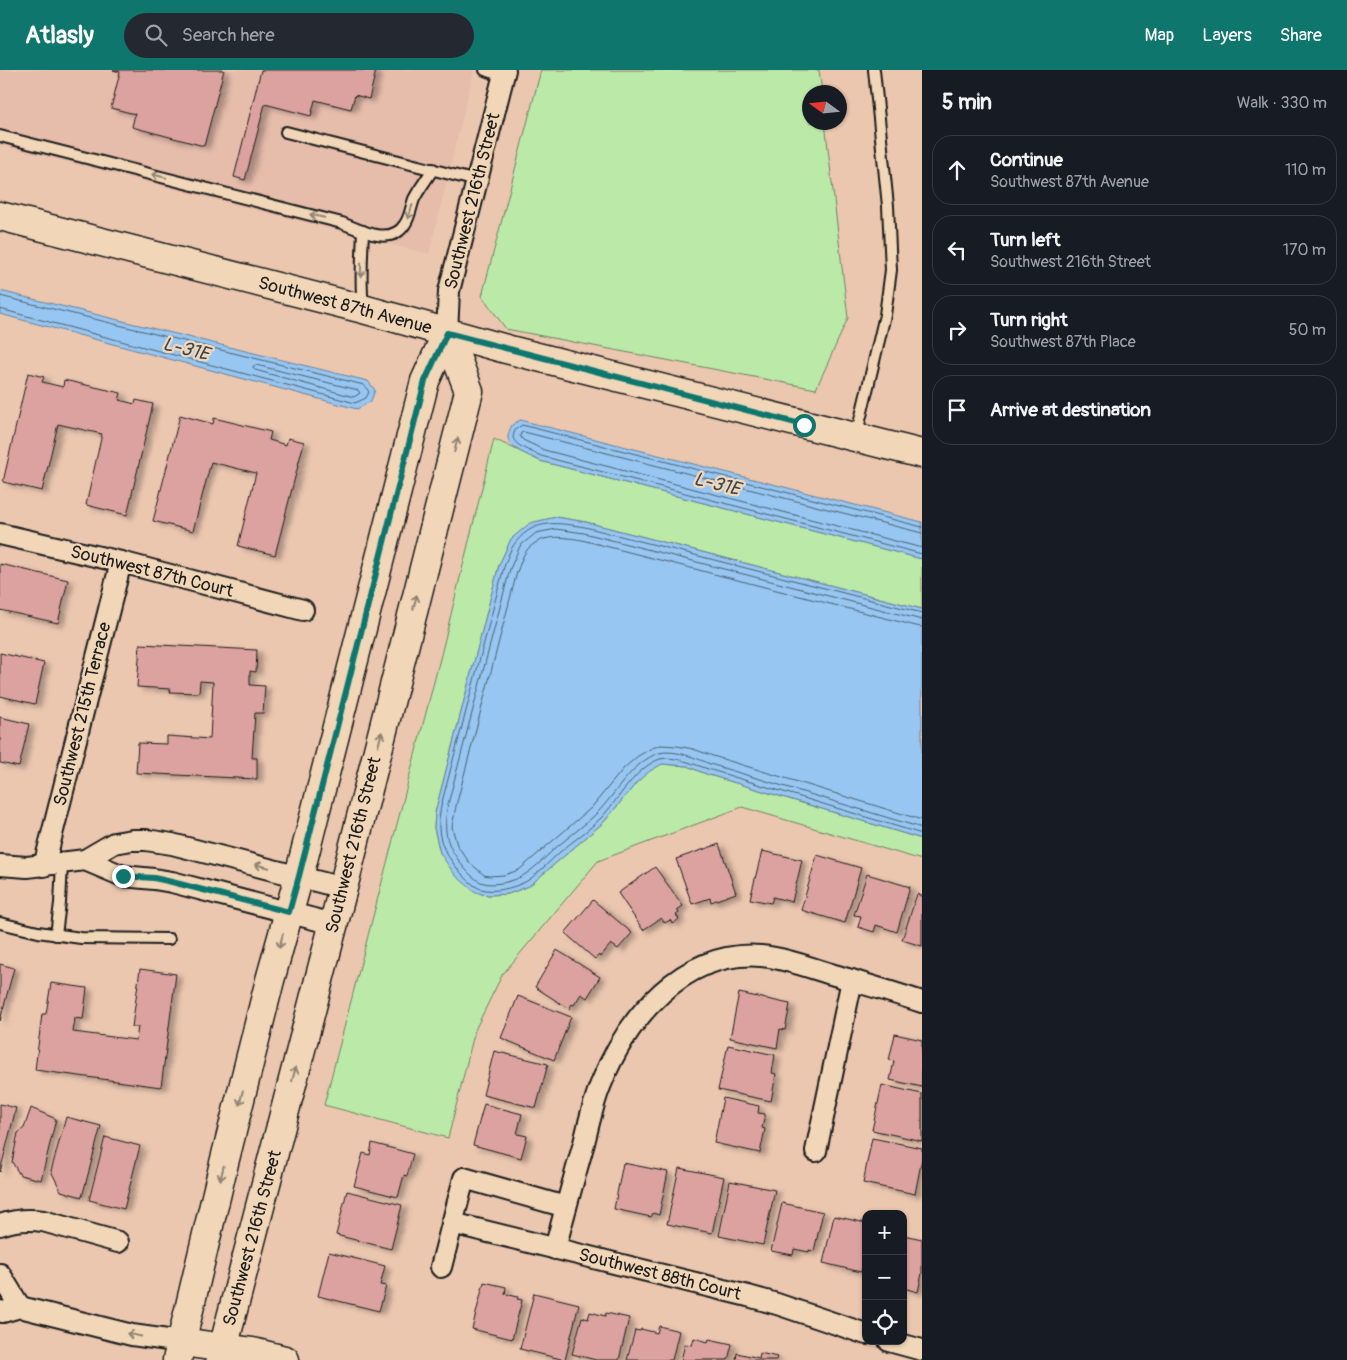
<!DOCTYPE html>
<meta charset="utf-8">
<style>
body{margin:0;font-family:Pangolin,sans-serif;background:#242831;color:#f1f3f6}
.controls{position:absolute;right:15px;bottom:15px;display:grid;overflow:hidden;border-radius:10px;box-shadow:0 1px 4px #0004}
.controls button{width:45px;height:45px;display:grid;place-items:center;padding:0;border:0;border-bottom:1px solid #363941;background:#171b24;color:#f1f3f6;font:25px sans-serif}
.compass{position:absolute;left:802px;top:15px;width:45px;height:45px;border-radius:50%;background:#171b24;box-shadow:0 1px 4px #0004;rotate:285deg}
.stop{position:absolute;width:15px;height:15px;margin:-11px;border:4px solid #0f766e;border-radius:50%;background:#fff}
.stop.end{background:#0f766e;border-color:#fff;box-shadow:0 1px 5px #0008}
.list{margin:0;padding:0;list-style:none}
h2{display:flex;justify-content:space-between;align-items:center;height:65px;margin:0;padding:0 20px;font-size:21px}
h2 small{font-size:16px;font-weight:400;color:#9ea1a6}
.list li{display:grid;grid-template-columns:32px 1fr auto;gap:15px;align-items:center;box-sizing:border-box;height:70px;margin:0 10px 10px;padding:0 10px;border:1px solid #363941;border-radius:20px}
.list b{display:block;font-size:19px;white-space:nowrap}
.list p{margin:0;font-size:16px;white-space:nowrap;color:#9ea1a6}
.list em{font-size:16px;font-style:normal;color:#9ea1a6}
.icon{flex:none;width:28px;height:28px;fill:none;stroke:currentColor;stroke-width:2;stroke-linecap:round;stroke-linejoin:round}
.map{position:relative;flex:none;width:922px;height:1290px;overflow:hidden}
header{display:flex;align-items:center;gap:30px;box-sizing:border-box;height:70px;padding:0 25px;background:#0f766e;color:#fff}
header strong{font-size:24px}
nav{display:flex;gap:28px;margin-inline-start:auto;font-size:18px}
.search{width:350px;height:45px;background:#242831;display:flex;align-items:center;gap:12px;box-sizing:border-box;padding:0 18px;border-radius:28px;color:#9ea1a6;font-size:19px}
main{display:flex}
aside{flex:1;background:#171b24}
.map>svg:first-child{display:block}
.built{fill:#e6bcab}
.green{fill:#bbe9a7;stroke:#6c8262}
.water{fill:#96c6f1;stroke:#65829c}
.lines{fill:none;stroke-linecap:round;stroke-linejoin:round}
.shore{stroke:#4d6071;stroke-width:1}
.building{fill:#dca29f;stroke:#1c1c1c;filter:url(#shadow)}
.lane-casing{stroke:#1c1c1c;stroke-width:14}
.street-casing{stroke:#1c1c1c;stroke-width:24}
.secondary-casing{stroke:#1c1c1c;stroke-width:31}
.lane{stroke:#f1d7b8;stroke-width:10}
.street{stroke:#f1d7b8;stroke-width:20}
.secondary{stroke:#f1d7b8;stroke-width:28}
.oneway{stroke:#918372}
.route{stroke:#0f766e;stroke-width:6}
.labels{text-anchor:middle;stroke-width:4.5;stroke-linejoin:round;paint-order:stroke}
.street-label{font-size:18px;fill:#1c1c1c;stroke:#f1d7b8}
.water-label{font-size:19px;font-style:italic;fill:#3a4651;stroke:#f1d7b8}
</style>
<header>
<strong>Atlasly</strong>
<div class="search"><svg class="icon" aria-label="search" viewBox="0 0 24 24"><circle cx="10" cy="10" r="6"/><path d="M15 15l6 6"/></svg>Search here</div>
<nav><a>Map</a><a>Layers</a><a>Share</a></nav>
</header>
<main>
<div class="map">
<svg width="922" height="1290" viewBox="0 0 922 1290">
<defs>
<filter id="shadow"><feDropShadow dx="5.5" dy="3" stdDeviation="2.5" flood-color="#0004"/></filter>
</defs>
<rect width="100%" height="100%" fill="#ebc7b0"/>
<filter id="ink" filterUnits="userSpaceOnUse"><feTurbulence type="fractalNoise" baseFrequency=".02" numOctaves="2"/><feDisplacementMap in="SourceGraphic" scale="10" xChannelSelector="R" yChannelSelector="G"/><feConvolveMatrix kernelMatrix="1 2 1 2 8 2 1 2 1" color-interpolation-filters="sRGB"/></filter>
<g filter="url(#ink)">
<polygon class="built" points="0,0 474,0 429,184 0,75"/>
<g class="green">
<polygon points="541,0 819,0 822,22 809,22 809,52 825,53 848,248 816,319 506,259 482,226"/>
<polygon points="494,369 540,391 922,489 922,539 586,452 556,447 531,453 511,469 499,495 435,743 434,758 440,783 481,824 489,825 508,824 529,816 604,752 637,712 649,701 662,694 687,696 706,704 922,769 922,790 742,737 598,791 502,905 475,960 448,1068 324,1035 441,585"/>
</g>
<g class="water">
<polygon points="0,221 368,311 375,320 371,331 357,339 0,244"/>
<path d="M520 350 922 452V489L540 391C531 386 508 379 508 367 508 364 510 359 512 355Z"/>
<polygon points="556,447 586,452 922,539 922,769 706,704 687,696 662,694 650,701 637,712 604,752 529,816 508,824 489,825 481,824 474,821 455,805 440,783 434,758 435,743 499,495 511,469 530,453"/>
</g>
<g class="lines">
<g class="shore">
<polyline points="0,226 364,315 369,322 366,328 355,333 0,239"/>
<polygon points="256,295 358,320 360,323 354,327 255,300 253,297"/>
<path d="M922 457 522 355 516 359C515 360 513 366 513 367 514 376 535 383 541 386L922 484"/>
<polyline points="922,463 524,362 521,363 520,366 523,370 544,380 922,478"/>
<path d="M922 543 585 457C559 453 535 448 516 472 510 479 507 489 504 497L442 732C437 754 437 771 451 790 458 800 470 815 481 819 494 823 513 818 525 812 535 807 551 790 560 782 573 771 589 760 601 748 618 730 636 697 660 689 673 685 696 695 708 699L922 764"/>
<path d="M922 550 584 463 556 459 536 463 520 476 510 499 448 734C444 755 444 770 457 788 462 796 474 811 484 813 494 816 516 811 524 805 537 797 547 785 559 775 571 765 585 755 597 743 615 725 632 692 659 683 673 679 697 688 710 694L922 758"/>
<path d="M922 557 916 556 582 470C563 467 542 463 527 480 522 486 520 495 517 502L456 736 452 757 457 775 469 792 484 805 489 806 504 805 519 800 591 738 624 698 638 686 652 678 661 675 677 676 693 679 713 686 922 750"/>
</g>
</g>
<g class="building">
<polygon points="113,0 224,0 204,76 132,57 135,44 111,38 120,2"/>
<polygon points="261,0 376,0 369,29 355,25 351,39 315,30 311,46 265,34 245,110 234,107"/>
<polygon points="28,303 44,307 42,312 63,317 64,310 121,323 119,330 135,334 136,330 153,334 127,445 86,435 102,364 58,354 42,421 3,412"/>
<polygon points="180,345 213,354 214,348 271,362 269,370 286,375 288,368 304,372 275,485 238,476 256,403 211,392 193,461 153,451"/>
<polygon points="0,494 68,510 58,553 0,540"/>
<polygon points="140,574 257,580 256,602 250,601 250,615 265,616 263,643 255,643 252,688 257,688 257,709 136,703 138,673 167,674 167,666 210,669 213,612 200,611 199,623 170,622 171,619 137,617"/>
<polygon points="0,583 44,593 35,634 0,626"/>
<polygon points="0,647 29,654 19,697 0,693"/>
<polygon points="719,774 736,823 711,832 710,828 692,834 676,789"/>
<polygon points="762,781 802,790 792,832 773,827 771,833 750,829"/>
<polygon points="817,785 861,798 845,853 801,840"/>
<polygon points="655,797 683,836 677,840 679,843 676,845 679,849 673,854 670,850 665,853 661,848 643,860 618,823"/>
<polygon points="867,804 910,817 897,862 876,855 874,862 858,857 861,846 854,845"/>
<polygon points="917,824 922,826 922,876 902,870"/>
<polygon points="593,830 632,863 618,879 611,874 600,887 599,885 595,889 565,863"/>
<polygon points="557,880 600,907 587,928 581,924 574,935 572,934 569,939 535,917"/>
<polygon points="0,894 14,898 0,951"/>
<polygon points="140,899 176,904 161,1017 35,1000 42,944 46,944 51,913 87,918 83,949 75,948 73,962 136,970 138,957 132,957"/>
<polygon points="739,923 790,934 785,960 780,959 777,978 730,968"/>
<polygon points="518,926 571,947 554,990 501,968"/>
<polygon points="895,964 922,970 922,1017 890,1010 894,991 889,990"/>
<polygon points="728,975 775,985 772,1003 776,1004 771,1031 718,1020"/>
<polygon points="494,981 548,994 536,1038 483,1025"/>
<polygon points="882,1015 922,1024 922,1071 872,1060"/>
<polygon points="723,1028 759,1036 758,1043 765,1044 762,1058 765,1059 760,1083 714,1073"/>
<polygon points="0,1034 16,1038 0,1102"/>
<polygon points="484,1034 522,1044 517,1064 527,1066 521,1088 473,1075"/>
<polygon points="31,1038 56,1049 41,1110 20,1105 12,1092 18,1063 24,1058"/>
<polygon points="66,1047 101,1056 82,1127 61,1121 51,1101"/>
<polygon points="105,1067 140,1076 124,1139 89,1130"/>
<polygon points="872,1068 922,1078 922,1088 915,1124 863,1113"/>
<polygon points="372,1073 413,1084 407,1106 404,1105 398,1127 354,1116 363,1083 370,1085"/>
<polygon points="623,1093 668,1102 659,1145 653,1143 651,1147 614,1139"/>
<polygon points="679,1098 724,1107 712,1163 667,1154"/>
<polygon points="730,1111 775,1120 763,1175 719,1166"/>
<polygon points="347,1121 402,1135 391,1179 336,1165"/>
<polygon points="782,1133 823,1142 814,1181 809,1180 809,1182 794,1179 793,1185 771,1181"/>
<polygon points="834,1146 866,1153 866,1195 863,1195 861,1202 823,1193"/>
<polygon points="903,1165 922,1169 922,1203 918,1222 903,1218"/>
<polygon points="329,1182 385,1196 380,1215 386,1216 379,1241 318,1226"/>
<polygon points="484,1212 506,1217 505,1224 518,1227 517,1229 522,1230 512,1269 472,1259"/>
<polygon points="534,1223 579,1234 565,1290 520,1279"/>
<polygon points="590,1242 605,1246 606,1243 629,1248 619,1290 596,1290 572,1284 582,1247 588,1249"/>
<polygon points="659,1256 679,1261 672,1290 627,1290 635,1260 640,1261 641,1259 657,1263"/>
<polygon points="694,1268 708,1272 709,1269 732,1274 728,1290 681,1290 685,1274 692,1275"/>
<polygon points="737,1283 759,1288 760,1283 777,1287 776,1290 736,1290"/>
</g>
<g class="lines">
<g class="lane-casing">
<g id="lane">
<polyline points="485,0 503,6"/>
<polyline points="286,62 477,111"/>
<path d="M0 66 342 153C360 160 391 177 405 154 410 147 411 137 414 129 419 119 427 109 433 99"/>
<path d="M363 237C360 211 362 187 363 161"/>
<polyline points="856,367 885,245 891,200 888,136 874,0"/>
<polyline points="0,853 38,862 81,868 169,869"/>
<polyline points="56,865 60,833 62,793"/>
</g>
</g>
<g class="street-casing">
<g id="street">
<polyline points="447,263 449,221 505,0"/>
<polyline points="0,464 121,492 303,540"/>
<polyline points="85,790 123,806 154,809 172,812 333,854"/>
<polyline points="0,795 27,797 85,790 114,773 132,770 146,770 172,774 343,818"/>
<polyline points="44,796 121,492"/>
<polyline points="816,1081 852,910"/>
<polyline points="452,1153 748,1226 777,1234 866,1264"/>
<path d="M0 1155C14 1150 29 1149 43 1151L118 1172"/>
<path d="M555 1179C564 1144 574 1108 584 1073 589 1053 593 1033 601 1014 627 948 683 880 761 886 785 888 808 897 831 904 861 913 892 922 922 932"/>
<polyline points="441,1197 464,1108 566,1137"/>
<polyline points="0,1204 20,1237"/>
<polyline points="0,1241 3,1242 20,1237 132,1265 182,1272"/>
<polyline points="889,1271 922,1280"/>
</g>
</g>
<g class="secondary-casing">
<g id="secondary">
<polyline points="0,146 363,239 506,279 922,384"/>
<polyline points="182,1272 253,1282 285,1290"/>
<polyline points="177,1290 224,1093 270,910 299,806 425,311 447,263"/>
<polyline points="220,1290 343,818 469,321 447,263"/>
</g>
</g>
<use href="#lane" class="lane"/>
<use href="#street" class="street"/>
<use href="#secondary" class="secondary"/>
</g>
<defs><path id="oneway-shaft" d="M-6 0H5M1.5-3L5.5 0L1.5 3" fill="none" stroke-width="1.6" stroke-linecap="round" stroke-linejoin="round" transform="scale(1.25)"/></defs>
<g class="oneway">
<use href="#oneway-shaft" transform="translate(159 106) rotate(-166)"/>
<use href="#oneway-shaft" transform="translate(410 142) rotate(109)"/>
<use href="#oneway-shaft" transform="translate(317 146) rotate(-166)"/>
<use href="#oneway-shaft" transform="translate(361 200) rotate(91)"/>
<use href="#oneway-shaft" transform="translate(456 375) rotate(-76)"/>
<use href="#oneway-shaft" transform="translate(415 532) rotate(-76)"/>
<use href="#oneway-shaft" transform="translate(380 669) rotate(-76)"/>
<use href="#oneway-shaft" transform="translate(262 796) rotate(-166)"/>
<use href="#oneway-shaft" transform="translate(281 871) rotate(105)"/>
<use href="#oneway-shaft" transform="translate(294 1004) rotate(-75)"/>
<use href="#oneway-shaft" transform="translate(241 1028) rotate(104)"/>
<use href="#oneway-shaft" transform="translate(222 1103) rotate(103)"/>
<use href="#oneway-shaft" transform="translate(134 1265) rotate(-168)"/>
</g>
</g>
<g class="lines" filter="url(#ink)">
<polyline class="route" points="123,806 154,808 172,812 289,842 299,806 425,311 447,263 804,355"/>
</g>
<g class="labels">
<g class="street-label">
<text transform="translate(472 131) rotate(-76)" y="6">Southwest 216th Street</text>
<text transform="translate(345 235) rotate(15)" y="6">Southwest 87th Avenue</text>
<text transform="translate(152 501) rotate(14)" y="6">Southwest 87th Court</text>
<text transform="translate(82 644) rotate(-76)" y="6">Southwest 215th Terrace</text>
<text transform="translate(353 775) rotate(-76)" y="6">Southwest 216th Street</text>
<text transform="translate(252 1168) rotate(-75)" y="6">Southwest 216th Street</text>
<text transform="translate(660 1204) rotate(14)" y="6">Southwest 88th Court</text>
</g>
<g class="water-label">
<text transform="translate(186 278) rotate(14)" y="7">L-31E</text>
<text transform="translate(717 413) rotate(14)" y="7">L-31E</text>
</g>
</g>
</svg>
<div class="controls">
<button>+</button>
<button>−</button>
<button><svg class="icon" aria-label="locate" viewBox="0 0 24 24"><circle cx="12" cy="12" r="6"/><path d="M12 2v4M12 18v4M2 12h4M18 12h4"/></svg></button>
</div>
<svg class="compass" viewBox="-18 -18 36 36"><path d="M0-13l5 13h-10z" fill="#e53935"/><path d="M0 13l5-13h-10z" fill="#9ea1a6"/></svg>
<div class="stop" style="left:804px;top:355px"></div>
<div class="stop end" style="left:123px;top:806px"></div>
</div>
<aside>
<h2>5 min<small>Walk · 330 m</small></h2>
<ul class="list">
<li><svg class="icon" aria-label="ahead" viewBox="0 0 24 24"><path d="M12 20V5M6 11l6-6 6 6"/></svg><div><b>Continue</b><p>Southwest 87th Avenue</p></div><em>110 m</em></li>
<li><svg class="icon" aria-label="left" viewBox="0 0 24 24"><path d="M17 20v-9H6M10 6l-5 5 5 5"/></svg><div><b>Turn left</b><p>Southwest 216th Street</p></div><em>170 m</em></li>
<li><svg class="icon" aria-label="right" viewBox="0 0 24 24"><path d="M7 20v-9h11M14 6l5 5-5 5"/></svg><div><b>Turn right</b><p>Southwest 87th Place</p></div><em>50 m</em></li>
<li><svg class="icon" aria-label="arrive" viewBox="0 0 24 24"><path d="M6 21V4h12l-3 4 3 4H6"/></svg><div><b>Arrive at destination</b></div></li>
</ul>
</aside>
</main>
